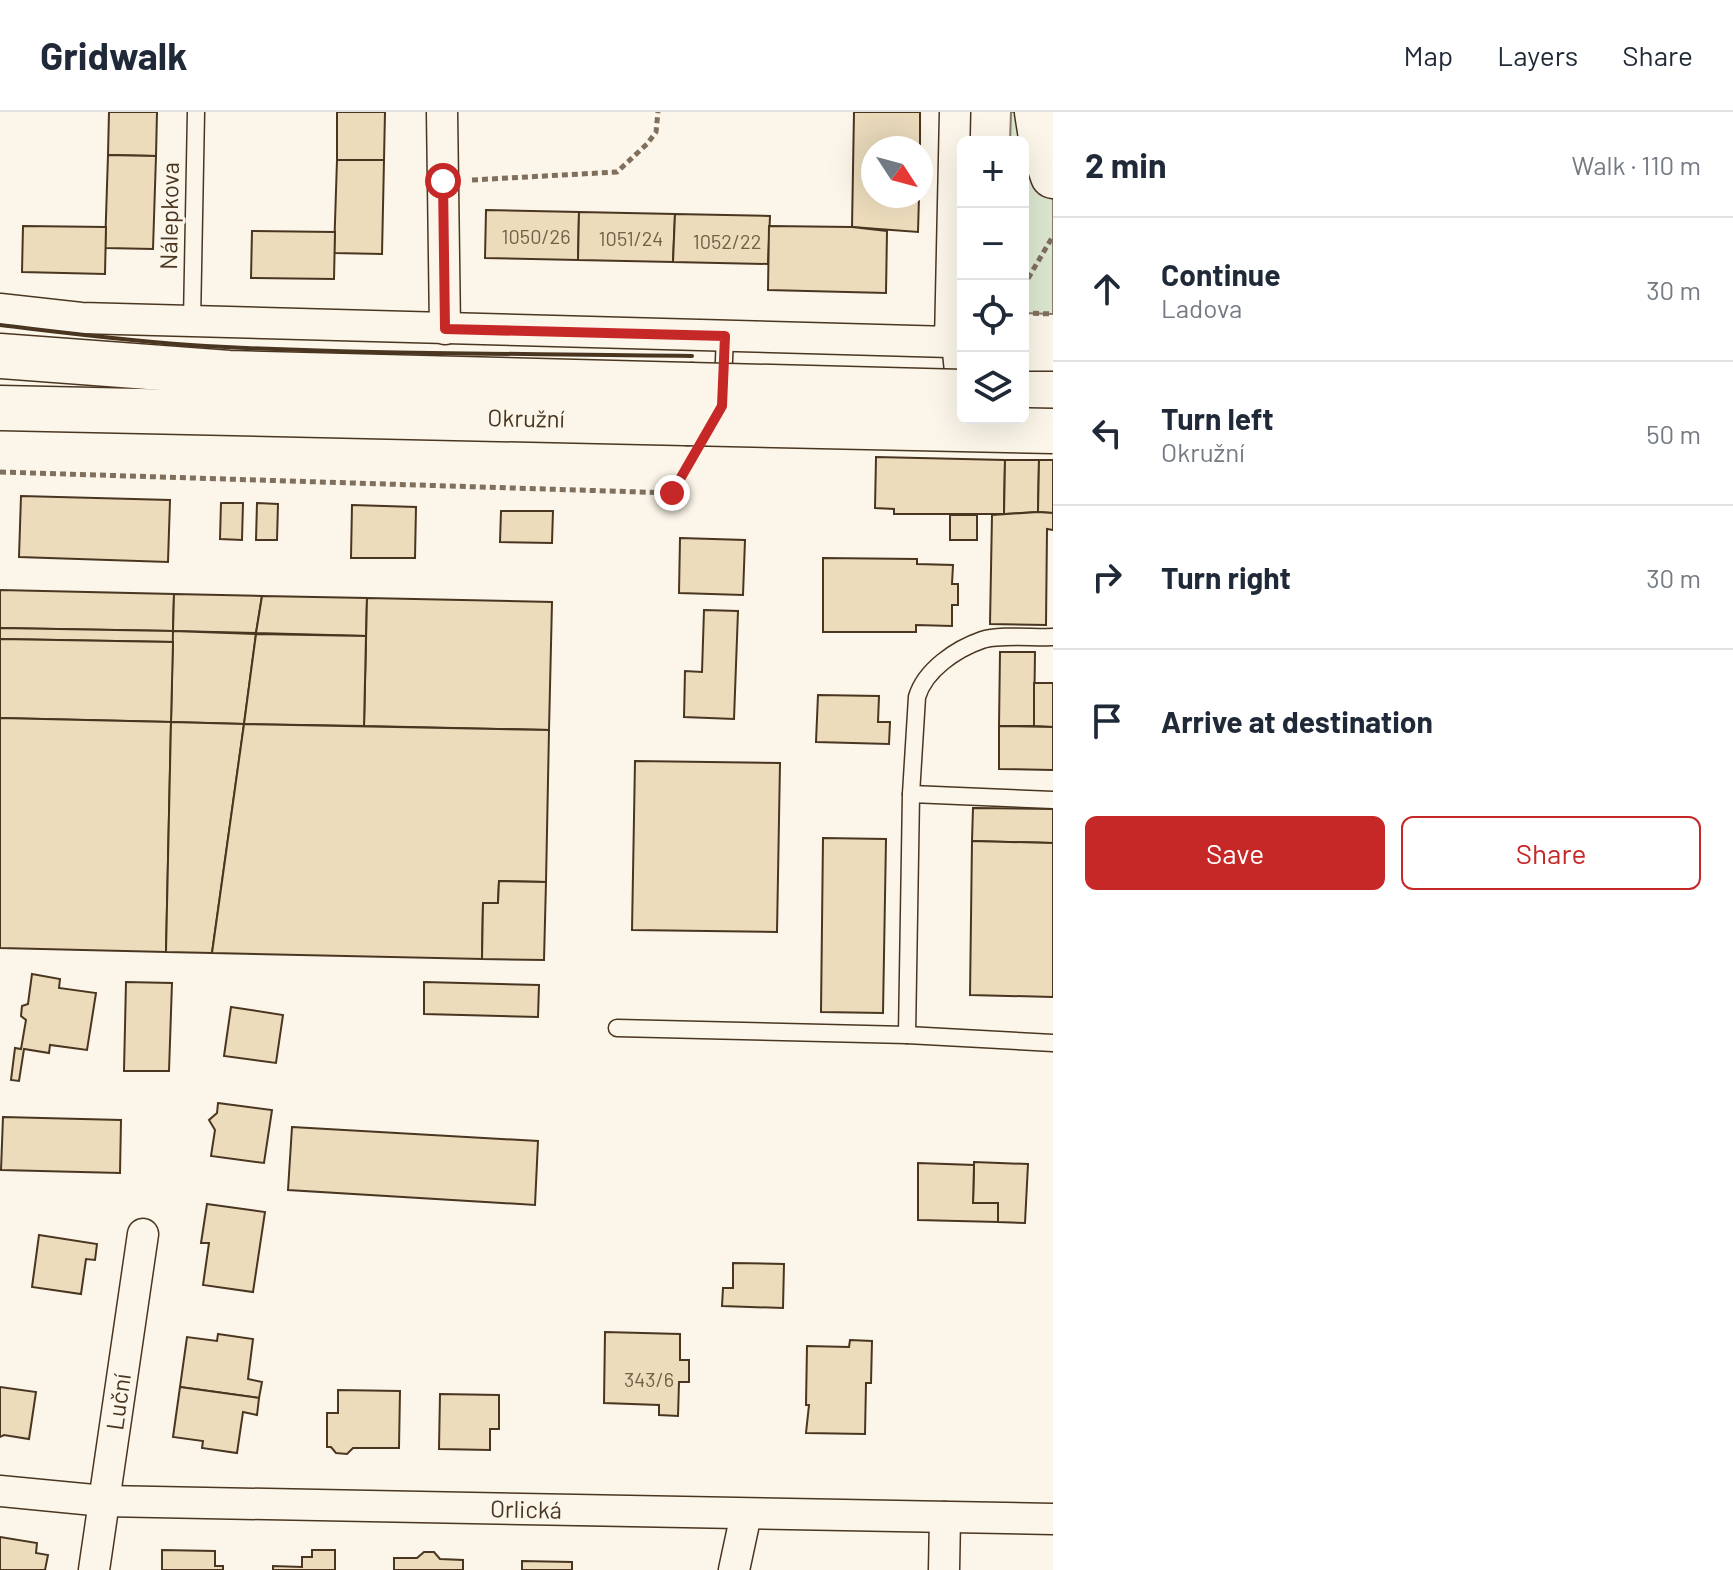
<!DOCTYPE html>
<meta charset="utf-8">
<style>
body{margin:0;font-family:Barlow,sans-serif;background:#f6f6f7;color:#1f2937}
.controls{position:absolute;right:24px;top:24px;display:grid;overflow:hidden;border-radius:12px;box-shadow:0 8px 32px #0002}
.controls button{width:72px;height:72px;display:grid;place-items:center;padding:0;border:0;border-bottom:2px solid #e0e1e3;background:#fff;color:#1f2937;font:40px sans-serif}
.compass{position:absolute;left:861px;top:24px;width:72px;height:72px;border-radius:50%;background:#fff;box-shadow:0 8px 32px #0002;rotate:126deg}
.stop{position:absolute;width:24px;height:24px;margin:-18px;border:6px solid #c62828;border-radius:50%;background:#fff}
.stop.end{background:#c62828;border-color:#fff;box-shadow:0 2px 8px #0008}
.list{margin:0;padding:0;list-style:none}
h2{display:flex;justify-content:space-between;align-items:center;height:104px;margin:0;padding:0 32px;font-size:34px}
h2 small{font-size:26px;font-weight:400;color:#747a83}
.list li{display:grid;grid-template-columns:52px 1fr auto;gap:24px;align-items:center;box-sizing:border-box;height:144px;padding:0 32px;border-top:2px solid #e0e1e3}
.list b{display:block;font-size:30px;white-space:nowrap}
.list p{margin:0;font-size:26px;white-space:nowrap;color:#747a83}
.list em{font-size:26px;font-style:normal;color:#747a83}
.actions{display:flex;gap:16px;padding:24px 32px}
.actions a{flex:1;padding:18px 0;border:2px solid #c62828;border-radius:12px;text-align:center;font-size:28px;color:#c62828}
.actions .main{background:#c62828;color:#fff}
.icon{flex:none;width:44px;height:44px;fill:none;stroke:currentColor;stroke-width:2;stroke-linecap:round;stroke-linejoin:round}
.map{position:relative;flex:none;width:1053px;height:1458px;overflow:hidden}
header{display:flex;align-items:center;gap:48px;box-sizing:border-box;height:112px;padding:0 40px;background:#fff;border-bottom:2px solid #e0e1e3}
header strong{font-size:38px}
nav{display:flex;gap:44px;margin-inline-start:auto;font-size:28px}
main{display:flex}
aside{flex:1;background:#fff}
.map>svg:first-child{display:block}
.green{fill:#dce7d0;stroke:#887966;stroke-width:2}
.building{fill:#ecdcbc;stroke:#4a3520;stroke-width:2}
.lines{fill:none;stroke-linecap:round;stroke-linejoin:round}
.service-casing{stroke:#4a3520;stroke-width:19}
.minor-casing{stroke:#4a3520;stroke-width:33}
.primary-casing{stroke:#4a3520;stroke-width:47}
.path{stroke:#7f6f5c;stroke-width:5;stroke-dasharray:6 4;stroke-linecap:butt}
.service{stroke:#fbf6e9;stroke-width:16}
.minor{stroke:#fbf6e9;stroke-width:30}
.primary{stroke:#fbf6e9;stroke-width:44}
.primary-bridge-casing{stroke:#4a3520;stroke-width:47;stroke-linecap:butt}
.primary-bridge{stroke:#fbf6e9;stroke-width:44}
.wall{stroke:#4a3520;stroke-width:4}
.route{stroke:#c62828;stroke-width:10}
.labels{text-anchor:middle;stroke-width:6;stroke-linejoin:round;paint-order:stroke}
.number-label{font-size:20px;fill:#725f47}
.street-label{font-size:24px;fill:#4a3520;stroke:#fbf6e9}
</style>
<header>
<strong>Gridwalk</strong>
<nav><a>Map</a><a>Layers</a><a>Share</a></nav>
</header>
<main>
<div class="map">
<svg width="1053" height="1458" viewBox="0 0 1053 1458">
<rect width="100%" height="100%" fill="#fbf6e9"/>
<polygon class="green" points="1011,0 1053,0 1053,202 1023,201 1023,30 1010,30"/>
<g class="building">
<polygon points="109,0 157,0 156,44 108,43"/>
<polygon points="337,0 385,0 384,48 337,48"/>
<polygon points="854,0 920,0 920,36 873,36 873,84 919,84 918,120 852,115"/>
<polygon points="108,43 156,44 153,137 105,136"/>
<polygon points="337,48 384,48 382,142 334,141"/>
<polygon points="486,98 579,100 578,148 485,146"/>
<polygon points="579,100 675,102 673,150 578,148"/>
<polygon points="675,102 770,104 768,152 673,150"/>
<polygon points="23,114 106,115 105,162 22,160"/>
<polygon points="769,114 852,115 887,119 886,181 768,178"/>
<polygon points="252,119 335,120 334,167 251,166"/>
<polygon points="876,345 1005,348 1004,402 894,402 894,397 875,396"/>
<polygon points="1005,348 1039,348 1038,400 1004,402"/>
<polygon points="1039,348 1053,348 1053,401 1038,400"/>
<polygon points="21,384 170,388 168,450 19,445"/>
<polygon points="221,391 243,391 242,428 220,427"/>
<polygon points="257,391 278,392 277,428 256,428"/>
<polygon points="352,393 416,395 415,446 351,446"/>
<polygon points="501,399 553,399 552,431 500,430"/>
<polygon points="1038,400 1053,401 1053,418 1047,417 1046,513 990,512 992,403"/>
<rect x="950" y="403" width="27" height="25"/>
<polygon points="680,426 745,428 743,483 679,481"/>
<polygon points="823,446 917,447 917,452 953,453 952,472 958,472 958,493 952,493 952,514 916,513 916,520 823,520"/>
<polygon points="0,478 174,482 173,519 0,516"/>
<polygon points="174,482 262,484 256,521 173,519"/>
<polygon points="262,484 367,486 366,524 256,521"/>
<polygon points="367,486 552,490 549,618 364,614"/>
<polygon points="704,498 738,499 734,607 684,605 685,559 702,560"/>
<polygon points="0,516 173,519 173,530 0,527"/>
<polygon points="173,519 256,522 244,612 171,610"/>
<polygon points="256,522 366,524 364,614 244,612"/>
<polygon points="0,527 173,530 171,610 0,606"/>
<polygon points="1000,540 1035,540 1034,614 999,614"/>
<polygon points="1034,571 1053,571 1053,615 1034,614"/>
<polygon points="818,583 879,584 878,610 890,610 889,632 816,630"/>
<polygon points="0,606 171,610 166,840 0,836"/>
<polygon points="171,610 244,612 212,841 166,840"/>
<polygon points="244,612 549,618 546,770 499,769 498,791 483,791 482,847 212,841"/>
<polygon points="999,614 1053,615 1053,658 999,657"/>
<polygon points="635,649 780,651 777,820 632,818"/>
<polygon points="973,696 1053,697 1053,731 972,729"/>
<polygon points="823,726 886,727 883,901 821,900"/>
<polygon points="972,729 1053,731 1053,885 970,883"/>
<polygon points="499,769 546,770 544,848 482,847 483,791 498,791"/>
<polygon points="32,862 60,867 59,876 96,881 87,938 50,933 49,941 24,937 19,969 11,968 15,936 21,937 26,908 21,904 22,894 28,892"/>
<polygon points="126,870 172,871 169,959 124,959"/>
<polygon points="424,870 539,873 538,905 424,902"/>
<polygon points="231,895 283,903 276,951 224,944"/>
<polygon points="218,991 272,998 264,1051 211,1044 215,1018 209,1008 217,1001"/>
<polygon points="3,1005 121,1008 120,1061 1,1058"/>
<polygon points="292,1015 538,1029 535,1093 288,1078"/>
<polygon points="974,1050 1028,1052 1025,1111 998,1110 998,1091 973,1091"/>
<polygon points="918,1051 974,1053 973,1091 998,1091 998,1110 918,1108"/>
<polygon points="207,1092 265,1100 253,1180 203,1173 209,1131 201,1131"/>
<polygon points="39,1123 97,1132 95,1148 86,1147 81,1182 32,1175"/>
<polygon points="733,1151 784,1152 783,1196 722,1194 723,1176 733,1176"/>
<polygon points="605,1220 680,1222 680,1248 689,1248 689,1270 679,1270 678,1304 659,1303 659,1293 604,1291"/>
<polygon points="218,1222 253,1227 248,1267 262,1270 259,1286 180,1275 187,1225 217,1229"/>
<polygon points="850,1228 872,1229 871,1271 866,1271 865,1322 806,1321 809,1293 806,1293 807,1234 849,1235"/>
<polygon points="0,1275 36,1280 29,1327 4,1323 0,1325"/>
<polygon points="180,1275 259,1286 257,1303 243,1300 237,1341 202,1336 203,1329 173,1325"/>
<polygon points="338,1278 400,1279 399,1336 353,1336 347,1342 336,1341 331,1335 327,1335 327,1301 338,1301"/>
<polygon points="440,1282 499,1283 499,1317 490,1317 490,1338 439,1337"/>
<polygon points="0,1425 37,1431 36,1441 48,1443 45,1458 0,1458"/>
<polygon points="162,1438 215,1439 215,1454 223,1454 223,1458 162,1458"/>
<polygon points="312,1438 335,1438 335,1458 273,1458 273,1454 302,1455 302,1445 312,1445"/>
<polygon points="424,1440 434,1440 440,1447 463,1448 463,1458 394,1458 394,1446 417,1446"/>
<polygon points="522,1449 572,1450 572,1458 522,1458"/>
</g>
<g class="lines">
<g class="service-casing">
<g id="service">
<polyline points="192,209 196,0"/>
<polyline points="950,230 955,280"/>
<polyline points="723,272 725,224"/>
<path d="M911 682 917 585C925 558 956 537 982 528 1000 522 1034 526 1053 525"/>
<polyline points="617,916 907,923 1053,931"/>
<polyline points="907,923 911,682 1053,688"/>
</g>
</g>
<g class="minor-casing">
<g id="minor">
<polyline points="442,0 445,217"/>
<polyline points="0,197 81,206 950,230 955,0"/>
<polyline points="0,1379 104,1389 1053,1407"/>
<polyline points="94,1458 143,1122"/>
<polyline points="734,1458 746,1402"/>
<polyline points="944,1458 945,1405"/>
</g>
</g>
<g class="primary-casing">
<g id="primary">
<polyline points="1037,0 1042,32 1053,64"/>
<polyline points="0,244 229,261 690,273"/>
<polyline points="1023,282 1053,282"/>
<polyline points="0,296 686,311"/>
</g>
</g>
<g class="path">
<polyline points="472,68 617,60 647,32 656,20 658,0"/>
<polyline points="1023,175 1053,124"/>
<polyline points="1023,201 1053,202"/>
<polyline points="0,360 672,381 691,348"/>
</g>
<use href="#service" class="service"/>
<use href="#minor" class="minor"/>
<use href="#primary" class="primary"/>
<g class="primary-bridge-casing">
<g id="primary-bridge">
<polyline points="690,273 963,280"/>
<polyline points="686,311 1053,319"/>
</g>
</g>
<use href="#primary-bridge" class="primary-bridge"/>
<path class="wall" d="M0 213C68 221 137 230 206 234 367 243 530 241 692 244"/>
</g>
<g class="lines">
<polyline class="route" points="443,69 445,217 725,224 722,294 672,381"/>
</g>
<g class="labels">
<g class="number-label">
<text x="536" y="132">1050/26</text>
<text x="631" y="134">1051/24</text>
<text x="727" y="137">1052/22</text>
<text x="649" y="1275">343/6</text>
</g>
<g class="street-label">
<text transform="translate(170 104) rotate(-89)" y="8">Nálepkova</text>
<text transform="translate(526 307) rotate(1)" y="8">Okružní</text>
<text transform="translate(119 1290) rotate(-82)" y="8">Luční</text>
<text transform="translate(526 1398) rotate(1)" y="8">Orlická</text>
</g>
</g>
</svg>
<div class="controls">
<button>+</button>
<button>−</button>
<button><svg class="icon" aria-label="locate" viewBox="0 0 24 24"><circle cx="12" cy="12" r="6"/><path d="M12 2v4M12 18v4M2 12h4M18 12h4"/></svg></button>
<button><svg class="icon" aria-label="layers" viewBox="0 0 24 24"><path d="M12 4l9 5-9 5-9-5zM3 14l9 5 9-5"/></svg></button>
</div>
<svg class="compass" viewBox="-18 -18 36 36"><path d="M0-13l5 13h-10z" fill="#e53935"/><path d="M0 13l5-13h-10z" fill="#747a83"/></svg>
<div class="stop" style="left:443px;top:69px"></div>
<div class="stop end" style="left:672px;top:381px"></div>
</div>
<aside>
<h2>2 min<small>Walk · 110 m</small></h2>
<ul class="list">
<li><svg class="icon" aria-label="ahead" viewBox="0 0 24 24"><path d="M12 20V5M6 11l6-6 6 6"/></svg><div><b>Continue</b><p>Ladova</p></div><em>30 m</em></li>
<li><svg class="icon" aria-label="left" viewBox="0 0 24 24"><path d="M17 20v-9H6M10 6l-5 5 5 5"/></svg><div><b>Turn left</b><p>Okružní</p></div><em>50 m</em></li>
<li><svg class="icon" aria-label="right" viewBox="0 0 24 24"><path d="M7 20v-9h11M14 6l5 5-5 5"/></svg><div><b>Turn right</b></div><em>30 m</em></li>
<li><svg class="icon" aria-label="arrive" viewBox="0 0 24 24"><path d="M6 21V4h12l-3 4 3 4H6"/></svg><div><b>Arrive at destination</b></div></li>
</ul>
<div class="actions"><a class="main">Save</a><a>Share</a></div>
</aside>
</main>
